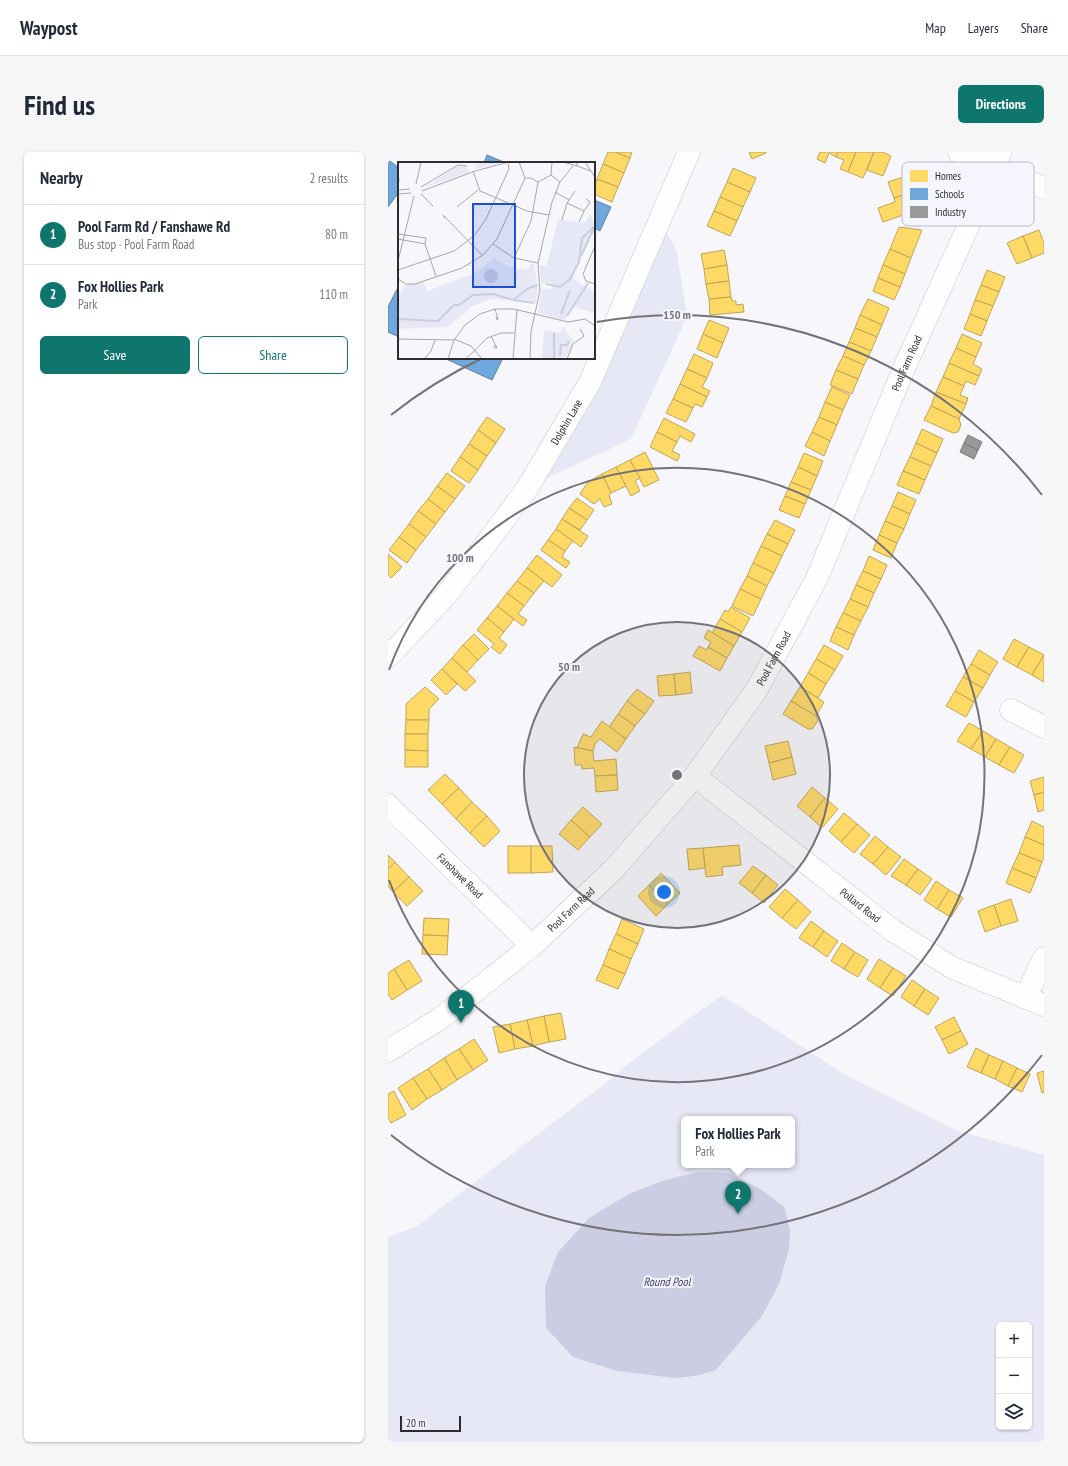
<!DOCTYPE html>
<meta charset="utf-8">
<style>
body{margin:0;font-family:"PT Sans Narrow",sans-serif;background:#f6f6f7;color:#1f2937}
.controls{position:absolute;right:12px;bottom:12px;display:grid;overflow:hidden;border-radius:6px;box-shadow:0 1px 3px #0004}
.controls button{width:36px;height:36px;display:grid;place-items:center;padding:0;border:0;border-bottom:1px solid #e0e1e3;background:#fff;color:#1f2937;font:20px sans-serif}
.scale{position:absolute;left:12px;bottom:10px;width:61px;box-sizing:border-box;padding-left:4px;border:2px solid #2c2c31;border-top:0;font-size:11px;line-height:14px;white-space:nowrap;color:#2c2c31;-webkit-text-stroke:3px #f5f6fd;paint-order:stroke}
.you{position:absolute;left:276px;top:740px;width:14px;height:14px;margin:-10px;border:3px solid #fff;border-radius:50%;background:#1a73e8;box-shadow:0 0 0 6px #1a73e833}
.badge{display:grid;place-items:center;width:26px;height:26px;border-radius:50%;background:#0f766e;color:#fff;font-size:13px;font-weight:700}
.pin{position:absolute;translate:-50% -33px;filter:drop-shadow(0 1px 2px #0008)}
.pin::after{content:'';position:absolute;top:21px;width:14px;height:12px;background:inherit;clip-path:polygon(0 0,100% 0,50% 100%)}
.popup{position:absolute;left:293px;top:964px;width:114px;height:52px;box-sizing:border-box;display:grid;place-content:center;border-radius:6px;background:#fff;filter:drop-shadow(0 1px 3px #0005);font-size:13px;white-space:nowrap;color:#747a83}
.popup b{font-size:15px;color:#1f2937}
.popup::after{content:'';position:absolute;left:50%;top:100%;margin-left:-8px;border:8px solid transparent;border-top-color:#fff}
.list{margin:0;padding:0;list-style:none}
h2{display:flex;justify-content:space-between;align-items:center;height:52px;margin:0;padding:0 16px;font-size:17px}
h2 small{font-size:13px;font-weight:400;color:#747a83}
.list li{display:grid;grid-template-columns:26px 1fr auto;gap:12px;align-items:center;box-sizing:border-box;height:60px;padding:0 16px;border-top:1px solid #e0e1e3}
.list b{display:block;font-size:15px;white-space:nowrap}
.list p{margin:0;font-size:13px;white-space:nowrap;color:#747a83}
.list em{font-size:13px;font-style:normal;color:#747a83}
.actions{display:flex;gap:8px;padding:12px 16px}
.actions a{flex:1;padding:9px 0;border:1px solid #0f766e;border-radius:6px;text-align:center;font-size:14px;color:#0f766e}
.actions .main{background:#0f766e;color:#fff}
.icon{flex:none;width:22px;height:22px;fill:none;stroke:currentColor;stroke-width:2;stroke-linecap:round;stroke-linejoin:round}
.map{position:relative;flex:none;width:656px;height:1290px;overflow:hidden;border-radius:6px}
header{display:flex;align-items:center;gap:24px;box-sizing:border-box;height:56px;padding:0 20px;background:#fff;border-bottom:1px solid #e0e1e3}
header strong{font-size:19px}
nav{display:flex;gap:22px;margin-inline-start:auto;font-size:14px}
.intro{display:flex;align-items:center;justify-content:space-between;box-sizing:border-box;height:96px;padding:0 24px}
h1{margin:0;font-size:28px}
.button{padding:10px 18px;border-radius:6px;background:#0f766e;color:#fff;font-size:14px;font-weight:700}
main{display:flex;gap:24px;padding:0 24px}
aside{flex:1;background:#fff;border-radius:6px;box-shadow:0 1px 3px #0004}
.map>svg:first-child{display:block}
.green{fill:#e6e8f6;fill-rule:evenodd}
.water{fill:#cbcde2}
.homes{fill:#ffd966;stroke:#c0a556}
.schools{fill:#6fa8dc;stroke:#5b83a9}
.industry{fill:#999;stroke:#78787a}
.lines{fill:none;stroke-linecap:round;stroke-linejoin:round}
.minor-casing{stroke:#c5c6ca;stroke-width:23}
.tertiary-casing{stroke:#c5c6ca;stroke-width:23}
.minor{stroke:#fefefe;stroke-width:22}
.tertiary{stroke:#fefefe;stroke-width:22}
.ring{fill:none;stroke:#737378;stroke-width:2}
.labels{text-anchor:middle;stroke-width:4;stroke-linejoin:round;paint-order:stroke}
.street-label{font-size:11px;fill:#2c2c31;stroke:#f5f6fd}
.water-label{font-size:12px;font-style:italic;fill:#3d3f69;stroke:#f5f6fd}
.inset-river{fill:none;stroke:#cbcde2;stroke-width:2}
.inset-road{fill:none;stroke:#a6a6aa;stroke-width:1}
.view{fill:#1d4ed8;fill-opacity:0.15;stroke:#1d4ed8;stroke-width:2}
.inset-edge{fill:none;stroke:#2c2c31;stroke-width:2}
.key{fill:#f5f6fd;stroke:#b9b9c0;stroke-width:1}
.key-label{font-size:11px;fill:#2c2c31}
.centre{fill:#737378;stroke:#f5f6fd;stroke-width:2}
.ring-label{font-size:12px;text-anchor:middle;font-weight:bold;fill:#737378;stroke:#f5f6fd;stroke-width:4;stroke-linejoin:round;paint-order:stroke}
</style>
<header>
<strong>Waypost</strong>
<nav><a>Map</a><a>Layers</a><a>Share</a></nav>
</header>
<div class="intro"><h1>Find us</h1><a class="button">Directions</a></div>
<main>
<aside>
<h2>Nearby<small>2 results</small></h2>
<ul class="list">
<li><span class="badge">1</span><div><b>Pool Farm Rd / Fanshawe Rd</b><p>Bus stop · Pool Farm Road</p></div><em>80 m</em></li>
<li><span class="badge">2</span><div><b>Fox Hollies Park</b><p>Park</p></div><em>110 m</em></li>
</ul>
<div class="actions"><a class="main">Save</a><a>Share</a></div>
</aside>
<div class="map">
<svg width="656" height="1290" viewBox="0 0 656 1290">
<rect width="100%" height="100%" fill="#f7f7fb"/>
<g class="green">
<polygon points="272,66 289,100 299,165 243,287 140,335"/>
<path d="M334 843 456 922 549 969 570 979 656 1003V1290H0V1085L27 1075 218 931 246 907ZM296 967H404V1013H296ZM611 1173H641V1275H611Z"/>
</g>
<polygon class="water" points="311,1020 341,1021 374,1038 396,1055 402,1077 401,1097 391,1132 374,1164 328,1218 307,1224 287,1226 229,1219 185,1205 158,1176 157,1134 170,1100 201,1066 241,1042 277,1028"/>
<g class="homes">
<polygon points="220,0 227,0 242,6 236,21 215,12"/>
<polygon points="227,0 244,0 242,6"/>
<polygon points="361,0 378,0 378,1 364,7"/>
<polygon points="432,0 450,0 448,5 441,1 437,11 429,7"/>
<polygon points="450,0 468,0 460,20 452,17 456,8 448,5"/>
<polygon points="468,0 486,0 475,26 460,20"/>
<polygon points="486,0 495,0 503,4 495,24 479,18"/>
<polygon points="215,12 236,21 230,35 209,27"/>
<polygon points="345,16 368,26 362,40 339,30"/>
<polygon points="527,21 532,38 506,46 500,30"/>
<polygon points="209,27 230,35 224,50 206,42 206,34"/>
<polygon points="339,30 362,40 355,55 332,45"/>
<polygon points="532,38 538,55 495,70 490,56 507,50 506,46"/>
<polygon points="332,45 355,55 349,69 326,59"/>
<polygon points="326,59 349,69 342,84 319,74"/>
<polygon points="511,75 534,78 523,106 502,97"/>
<polygon points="651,78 656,91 656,101 644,106 635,84"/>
<polygon points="635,84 644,106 629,112 619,91"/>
<polygon points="502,97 523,106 517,122 495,113"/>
<polygon points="336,98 339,113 316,117 313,102"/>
<polygon points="339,113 341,129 318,132 316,117"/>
<polygon points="495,113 517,122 512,135 490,126"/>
<polygon points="599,118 617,125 611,140 593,133"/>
<polygon points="490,126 512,135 506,148 485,139"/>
<polygon points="341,129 343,145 321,147 318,132"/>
<polygon points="593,133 611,140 605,154 587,148"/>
<polygon points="343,145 344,149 348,149 348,153 355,152 356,160 322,163 321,147"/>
<polygon points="480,147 501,156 494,173 472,163"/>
<polygon points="587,148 605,154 599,169 582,162"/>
<polygon points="582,162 599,169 593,184 576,177"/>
<polygon points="472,163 494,173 489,185 467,176"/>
<polygon points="321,168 341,176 335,191 315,182"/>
<polygon points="467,176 489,185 483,199 461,190"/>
<polygon points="315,182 335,191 329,206 309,197"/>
<polygon points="574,182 594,191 588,205 568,196"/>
<polygon points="461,190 483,199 476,213 455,204"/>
<polygon points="568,196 588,205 585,212 594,217 591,224 561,211"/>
<polygon points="306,202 325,211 319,226 299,217"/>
<polygon points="455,204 476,213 470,227 448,218"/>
<polygon points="561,211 591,224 587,233 578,229 576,234 555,225"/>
<polygon points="299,217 319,226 314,235 322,239 319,245 292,232"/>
<polygon points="448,218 470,227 464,242 442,233"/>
<polygon points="555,225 576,234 572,243 580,246 578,252 548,240"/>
<polygon points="292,232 319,245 314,255 307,252 305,256 285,247"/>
<polygon points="444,235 462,243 455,258 437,250"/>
<polygon points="548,240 578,252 571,267 543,254"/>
<polygon points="285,247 305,256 298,270 278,261"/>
<polygon points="437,250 455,258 449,273 431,265"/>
<polygon points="543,254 571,267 573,273 570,280 565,281 536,268"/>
<polygon points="99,265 117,277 108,291 90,278"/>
<polygon points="431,265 449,273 442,289 424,280"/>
<polygon points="276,266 307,282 303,290 292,284 289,290 269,280"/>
<polygon points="534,277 555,287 549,301 528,291"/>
<polygon points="90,278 108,291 99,304 81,292"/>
<polygon points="269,280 289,290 284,299 292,303 289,309 262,295"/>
<polygon points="424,280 442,289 436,304 417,294"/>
<polygon points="528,291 549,301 543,314 522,305"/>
<polygon points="81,292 99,304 90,318 72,305"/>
<polygon points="257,300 271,328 256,335 242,308"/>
<polygon points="416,301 435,309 429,324 410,315"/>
<polygon points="72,305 90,318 81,331 63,319"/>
<polygon points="522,305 543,314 537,328 515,319"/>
<polygon points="242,308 252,326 247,329 252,339 243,344 228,315"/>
<polygon points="228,315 238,334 223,341 214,322"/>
<polygon points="410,315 429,324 423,338 403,330"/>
<polygon points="515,319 537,328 531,342 509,333"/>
<polygon points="59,321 77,334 67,347 49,334"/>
<polygon points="214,322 223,341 221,343 224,352 216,355 212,347 206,352 192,342 200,330"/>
<polygon points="403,330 423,338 417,352 397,344"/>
<polygon points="49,334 67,347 57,360 40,347"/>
<polygon points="510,340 528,348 522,362 504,354"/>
<polygon points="397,344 417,352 411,366 391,358"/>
<polygon points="189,346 206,358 199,368 181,356"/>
<polygon points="40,347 57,360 48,372 30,359"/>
<polygon points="504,354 522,362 516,377 497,369"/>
<polygon points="181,356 199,368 192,378 174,367"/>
<polygon points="30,359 48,372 38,385 21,372"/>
<polygon points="174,367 200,384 193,395 168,377"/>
<polygon points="387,368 407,378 400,392 379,382"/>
<polygon points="497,369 516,377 509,391 491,383"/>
<polygon points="21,372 38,385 28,398 11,385"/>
<polygon points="168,377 185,389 177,399 160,388"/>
<polygon points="379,382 400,392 394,404 373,394"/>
<polygon points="491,383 509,391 503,406 485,398"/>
<polygon points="11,385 28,398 19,411 1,398"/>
<polygon points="160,388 177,399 174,405 182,410 178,416 153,398"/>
<polygon points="373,394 394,404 386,421 365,411"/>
<polygon points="0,402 14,415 3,426 0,423"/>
<polygon points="149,403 174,423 164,435 139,416"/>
<polygon points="481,404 499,413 493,427 475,419"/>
<polygon points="365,411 386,421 379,434 359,424"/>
<polygon points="139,416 156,429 146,441 129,429"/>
<polygon points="475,419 493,427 486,441 468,433"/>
<polygon points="359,424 379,434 373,447 352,437"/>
<polygon points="129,429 146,441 136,454 119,441"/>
<polygon points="468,433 486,441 480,455 462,447"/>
<polygon points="352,437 373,447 365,464 344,454"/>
<polygon points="119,441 136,454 130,462 139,468 135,474 109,454"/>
<polygon points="462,447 480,455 473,469 455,461"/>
<polygon points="109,454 126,467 116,480 99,466"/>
<polygon points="343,455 362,466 354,480 332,467 337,458 340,460"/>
<polygon points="455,461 473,469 466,483 448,475"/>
<polygon points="99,466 116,480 111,486 119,493 112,502 103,495 106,492 89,478"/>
<polygon points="332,467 354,480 346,494 324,481"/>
<polygon points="448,475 466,483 460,498 442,489"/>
<polygon points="320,478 346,494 339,506 320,495 323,490 316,486"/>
<polygon points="86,482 101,497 90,508 75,493"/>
<polygon points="626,487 641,495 629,515 615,507"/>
<polygon points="75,493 90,508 79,520 64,506"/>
<polygon points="436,493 455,504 447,518 428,507"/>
<polygon points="311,494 319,498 320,495 339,506 332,519 305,504"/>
<polygon points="641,495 656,503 644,523 629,515"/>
<polygon points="591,498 610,510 602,523 583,512"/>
<polygon points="656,503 656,530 644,523"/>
<polygon points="64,506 88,529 77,539 54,517"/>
<polygon points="428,507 447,518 438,532 420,521"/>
<polygon points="583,512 602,523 595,536 575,525"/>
<polygon points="54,517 69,532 58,543 43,528"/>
<polygon points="302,520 304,541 288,543 286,522"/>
<polygon points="420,521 438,532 430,546 412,535"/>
<polygon points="286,522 288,543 271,544 269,524"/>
<polygon points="575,525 595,536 586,550 567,539"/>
<polygon points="37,535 51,547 41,557 41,568 18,568 18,552"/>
<polygon points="412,535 436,550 428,564 403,549"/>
<polygon points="249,537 266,549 257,562 239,549"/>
<polygon points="567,539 586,550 578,565 558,554"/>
<polygon points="239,549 257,562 247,574 230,562"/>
<polygon points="403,549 428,564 430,569 424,577 420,577 395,562"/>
<polygon points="230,562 247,574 238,587 221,575"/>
<polygon points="18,568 41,568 40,582 17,582"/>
<polygon points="214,569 238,587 229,600 212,587 207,592 205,599 189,596 195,582 203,585"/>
<polygon points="581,571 595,579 583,597 569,589"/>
<polygon points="595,579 608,587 597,605 583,597"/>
<polygon points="17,582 40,582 40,599 17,598"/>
<polygon points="608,587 622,595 611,613 597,605"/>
<polygon points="400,589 404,605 381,611 377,594"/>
<polygon points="186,595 205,599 206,609 228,607 229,623 207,624 206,616 194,617 194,613 187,613"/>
<polygon points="622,595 636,603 626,621 611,613"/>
<polygon points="17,598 40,599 40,615 17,615"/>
<polygon points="404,605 408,622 385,628 381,611"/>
<polygon points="57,622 71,636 54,652 40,638"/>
<polygon points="229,623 230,638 208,640 207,624"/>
<polygon points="656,625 656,640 646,643 642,629"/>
<polygon points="424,635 437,646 422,665 409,654"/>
<polygon points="71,636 84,650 68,667 54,652"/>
<polygon points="656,640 656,658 650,660 646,643"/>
<polygon points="437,646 450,657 434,676 422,665"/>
<polygon points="84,650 99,664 82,681 68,667"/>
<polygon points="195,655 214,672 202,685 183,668"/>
<polygon points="456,661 469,672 453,690 441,679"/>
<polygon points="99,664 112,679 96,695 82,681"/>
<polygon points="183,668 202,685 190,698 171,682"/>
<polygon points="644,669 656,675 656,693 637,685"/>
<polygon points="469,672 482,683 466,701 453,690"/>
<polygon points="487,684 500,695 485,712 472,702"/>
<polygon points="637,685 656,693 656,706 654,710 631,701"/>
<polygon points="351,693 353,713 334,715 335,723 318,725 315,696"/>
<rect x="120" y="694" width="23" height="27"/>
<polygon points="143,694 164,694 165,720 143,721"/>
<polygon points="500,695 513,705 498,723 485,712"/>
<polygon points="315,696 317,716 301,718 299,697"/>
<polygon points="631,701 654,710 648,726 624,716"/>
<polygon points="0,703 7,710 0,717"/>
<polygon points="516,707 530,717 518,733 503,724"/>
<polygon points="7,710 21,725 5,740 0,734 0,717"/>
<polygon points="365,714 378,723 364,741 351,731"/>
<polygon points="624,716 648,726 642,741 618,731"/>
<polygon points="530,717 544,727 532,743 518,733"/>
<polygon points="273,721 292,741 280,752 261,733"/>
<polygon points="378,723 390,733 376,751 364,741"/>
<polygon points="21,725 35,739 19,754 5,740"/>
<polygon points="548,729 561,738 549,757 536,748"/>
<polygon points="261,733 280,752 268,764 250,744"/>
<polygon points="397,737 410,748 394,766 381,755"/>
<polygon points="561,738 575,746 563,765 549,757"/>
<polygon points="623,747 630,769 613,774 606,753"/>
<polygon points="410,748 423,760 408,777 394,766"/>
<polygon points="606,753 613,774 597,780 590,759"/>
<polygon points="36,766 61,767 60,784 35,783"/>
<polygon points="234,767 256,777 250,792 228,782"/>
<polygon points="423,769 436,779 425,795 411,786"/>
<polygon points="436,779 450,789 439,805 425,795"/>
<polygon points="228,782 250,792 243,807 221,797"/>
<polygon points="35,783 60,784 59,803 34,802"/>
<polygon points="454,791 467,800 456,817 443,809"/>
<polygon points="221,797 243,807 237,822 215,813"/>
<polygon points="467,800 480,808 470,825 456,817"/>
<polygon points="491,807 505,816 492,836 479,827"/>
<polygon points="21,808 34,829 19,838 6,817"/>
<polygon points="215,813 237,822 230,837 208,828"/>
<polygon points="505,816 518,824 505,844 492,836"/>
<polygon points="6,817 19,838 4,848 0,842 0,821"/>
<polygon points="524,828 537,837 526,854 513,845"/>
<polygon points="537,837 551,846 540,863 526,854"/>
<polygon points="173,861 178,887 161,890 156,864"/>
<polygon points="156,864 161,890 145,894 139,868"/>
<polygon points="566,865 573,879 554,888 547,875"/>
<polygon points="139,868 145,894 127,897 122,872"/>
<polygon points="122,872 127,897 111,901 105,875"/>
<polygon points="573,879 580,892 561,902 554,888"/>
<polygon points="86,887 100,908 85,918 71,897"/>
<polygon points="588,896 601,903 593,921 579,915"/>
<polygon points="71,897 85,918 69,928 56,906"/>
<polygon points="601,903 615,909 607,927 593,921"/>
<polygon points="56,906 69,928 54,938 40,917"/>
<polygon points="615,909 629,916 620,934 607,927"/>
<polygon points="629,916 642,922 634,940 620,934"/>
<polygon points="40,917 54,938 39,947 25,926"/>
<polygon points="656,919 656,940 654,941 649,921"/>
<polygon points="25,926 39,947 24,958 10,936"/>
<polygon points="6,939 18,963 3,971 0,965 0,942"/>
</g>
<g class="schools">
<polygon points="99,3 118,11 96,11"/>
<polygon points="2,9 11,16 11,40 0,55 0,12"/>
<polygon points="206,48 223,55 212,79 206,76"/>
<polygon points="9,137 11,138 11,185 0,180 0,155"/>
<polygon points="56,206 115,206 104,228"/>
</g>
<g class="industry">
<polygon points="580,283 594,290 590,298 576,291"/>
<polygon points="576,291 590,298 586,307 572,300"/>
</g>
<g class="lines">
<g class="minor-casing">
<g id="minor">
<polyline points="571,0 656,36"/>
<polyline points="623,558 656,575"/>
<path id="s1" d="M307 624 504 778 565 816 656 853"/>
<path id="s2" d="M0 653 144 794"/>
<polyline points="637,846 656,806"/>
<path id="s3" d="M0 899 53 866 144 794 225 718 307 624 368 539 428 428 517 214 607 15 612 0"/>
</g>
</g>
<g class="tertiary-casing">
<g id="tertiary">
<path id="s4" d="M0 505 59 442 101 388 140 335 202 230 301 0"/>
</g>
</g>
<use href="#minor" class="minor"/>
<use href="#tertiary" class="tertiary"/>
</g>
<circle cx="289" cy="623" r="153" fill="#737378" fill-opacity=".12"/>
<g class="ring">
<circle cx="289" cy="623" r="153"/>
<path d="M1 518A307 307 0 1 1 1 728"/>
<path d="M654 903A460 460 0 0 1 3 983M3 263A460 460 0 0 1 95 206M209 170A460 460 0 0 1 654 343"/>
</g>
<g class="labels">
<g class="street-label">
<text dy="4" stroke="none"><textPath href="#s3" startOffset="880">Pool Farm Road</textPath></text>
<text dy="4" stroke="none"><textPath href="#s4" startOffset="296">Dolphin Lane</textPath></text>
<text dy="4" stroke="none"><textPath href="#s3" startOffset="556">Pool Farm Road</textPath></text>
<text dy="4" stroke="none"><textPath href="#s2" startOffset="101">Fanshawe Road</textPath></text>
<text dy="4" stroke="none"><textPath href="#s1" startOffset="210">Pollard Road</textPath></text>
<text dy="4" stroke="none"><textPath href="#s3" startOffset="232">Pool Farm Road</textPath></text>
</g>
<g class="water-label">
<text x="279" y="1134">Round Pool</text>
</g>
</g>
<g transform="translate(10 10)">
<rect width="197" height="197" fill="#f7f7fb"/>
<path d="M81 0H107L78 7 77 4ZM60 4 68 5 71 10 26 26ZM193 53 197 66 175 114 178 119 197 130V148L195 151 177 145 166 158 140 151 144 127 155 126 153 121 143 122 142 103H149L160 57 186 61ZM97 96 112 105 126 108 131 106 132 101 136 102 140 127 138 142 132 139 93 137 74 144 50 165 0 167V130L3 131 7 123 26 120 29 129 77 111ZM165 164 176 180 168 195 144 197 146 168 162 171Z" fill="#e6e8f6"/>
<path d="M86 114a7 7 0 1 1 14 0a7 7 0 1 1-14 0Z" fill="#cbcde2"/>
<path class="inset-river" d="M183 94 196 66M148 122 162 125 172 117 181 100 184 76 197 64M115 138 136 141M163 152 172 128M169 154 190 121M0 157 40 159 56 143H61L75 133 95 132 115 138 131 126 140 123M162 194 163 183H169L171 179M156 197V171"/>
<path class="inset-road" d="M121 0 127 16H133L140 20 153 13M154 0 153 13 162 20M165 0 179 4M179 0V4L193 9M187 0 197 15M75 9 82 29 129 49 151 53M18 22 23 0M23 25 60 3 69 4M0 28 12 27M0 28 1 16M24 29 77 9 111 0M157 30 171 38M0 32 13 31M23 32 35 44M169 41 186 49 192 40 188 37M59 45 80 28M47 56 45 53 84 93M164 58 169 41 177 29M181 60 186 49M0 72 28 76M28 76 27 82 38 114M0 77 27 82M95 82 116 96 140 101M197 84 185 112 188 119 197 122M116 96 133 59 140 20M0 99 16 34M0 108 56 89 76 74 88 57 111 7 110 1M0 117 8 122H17L64 106 85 93 99 77 127 16M97 147 100 157 99 158 98 155M93 174 99 186H96L97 183M0 177 56 178M56 177 73 184 84 197M26 197 33 189 37 178M50 197 56 178 67 163 82 152 97 147H116L170 160 187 157 197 164M68 197 89 176 103 171H116M115 197 119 147M132 197 133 169 142 129 140 101 154 40 162 20 175 4M169 197 175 182 186 174 182 167"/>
<path class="view" d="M75 42H117V125H75Z"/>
<rect width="197" height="197" class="inset-edge"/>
</g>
<rect x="514" y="10" width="132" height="64" rx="6" class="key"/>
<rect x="522" y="18" width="18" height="12" fill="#ffd966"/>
<rect x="522" y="36" width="18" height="12" fill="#6fa8dc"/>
<rect x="522" y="54" width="18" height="12" fill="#999"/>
<g class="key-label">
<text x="547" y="28">Homes</text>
<text x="547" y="46">Schools</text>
<text x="547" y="64">Industry</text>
</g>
<circle cx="289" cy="623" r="6" class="centre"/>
<g class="ring-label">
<text x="289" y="167">150 m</text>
<text x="72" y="410">100 m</text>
<text x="181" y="519">50 m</text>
</g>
</svg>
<div class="controls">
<button>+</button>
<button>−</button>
<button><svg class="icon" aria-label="layers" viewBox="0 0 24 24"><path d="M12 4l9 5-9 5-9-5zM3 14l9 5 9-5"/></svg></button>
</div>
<div class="scale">20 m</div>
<div class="you"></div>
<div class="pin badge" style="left:73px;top:871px">1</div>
<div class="pin badge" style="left:350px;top:1062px">2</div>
<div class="popup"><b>Fox Hollies Park</b>Park</div>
</div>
</main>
